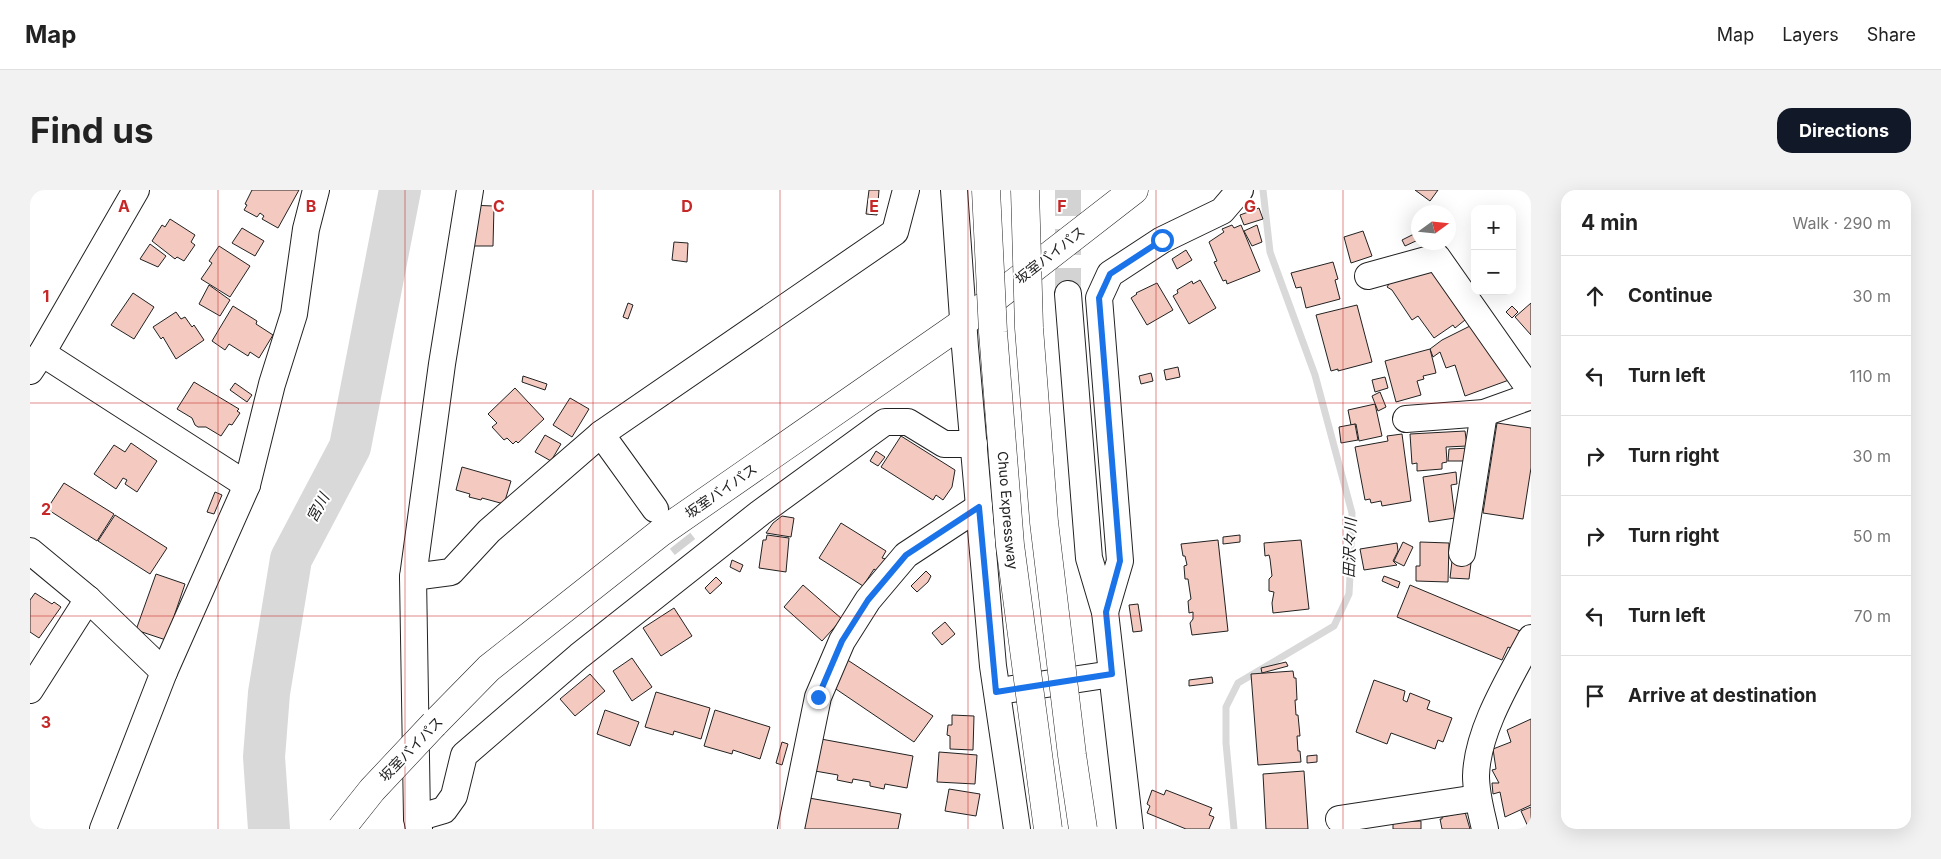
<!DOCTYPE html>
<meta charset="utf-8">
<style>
body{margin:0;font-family:Inter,"Noto Sans JP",sans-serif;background:#f2f2f2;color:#222}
.controls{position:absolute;right:15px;top:15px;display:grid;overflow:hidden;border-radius:10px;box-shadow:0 5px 20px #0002}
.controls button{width:45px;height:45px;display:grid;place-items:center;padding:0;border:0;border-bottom:1px solid #e0e0e0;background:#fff;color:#222;font:25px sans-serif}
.compass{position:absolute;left:1381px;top:15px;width:45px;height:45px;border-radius:50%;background:#fff;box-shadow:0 5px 20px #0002;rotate:75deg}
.stop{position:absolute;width:15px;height:15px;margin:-11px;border:4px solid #1a73e8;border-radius:50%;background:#fff}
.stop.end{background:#1a73e8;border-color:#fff;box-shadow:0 1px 5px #0008}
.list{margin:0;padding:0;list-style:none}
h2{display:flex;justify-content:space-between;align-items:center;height:65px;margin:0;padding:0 20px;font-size:21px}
h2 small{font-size:16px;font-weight:400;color:#767676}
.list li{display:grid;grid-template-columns:32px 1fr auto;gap:15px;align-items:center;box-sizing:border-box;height:80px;padding:0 20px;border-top:1px solid #e0e0e0}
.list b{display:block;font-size:19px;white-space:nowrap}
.list em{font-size:16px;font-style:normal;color:#767676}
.icon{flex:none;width:28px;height:28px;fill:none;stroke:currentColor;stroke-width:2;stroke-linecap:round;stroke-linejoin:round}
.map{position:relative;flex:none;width:1501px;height:639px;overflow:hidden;border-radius:15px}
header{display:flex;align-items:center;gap:30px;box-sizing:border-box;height:70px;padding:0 25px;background:#fff;border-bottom:1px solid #e0e0e0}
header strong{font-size:24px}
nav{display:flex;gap:28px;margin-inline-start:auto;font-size:18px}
.intro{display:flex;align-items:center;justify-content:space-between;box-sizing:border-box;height:120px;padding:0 30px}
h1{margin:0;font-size:35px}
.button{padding:12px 22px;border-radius:15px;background:#111827;color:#fff;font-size:18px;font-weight:700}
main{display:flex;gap:30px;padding:0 30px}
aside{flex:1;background:#fff;border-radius:15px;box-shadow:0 5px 20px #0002}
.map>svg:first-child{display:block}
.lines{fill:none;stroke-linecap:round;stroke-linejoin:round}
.stream{stroke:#d9d9d9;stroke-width:7}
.river{stroke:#d9d9d9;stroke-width:42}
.building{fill:#f3c9c0;stroke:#222}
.minor-tunnel{stroke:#d3d3d3;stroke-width:26;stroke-dasharray:26 13;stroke-linecap:butt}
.minor-casing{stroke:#222;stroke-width:28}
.highway-casing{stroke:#222;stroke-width:29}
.minor{stroke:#fff;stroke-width:26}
.highway{stroke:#fff;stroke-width:28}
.highway-bridge-casing{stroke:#222;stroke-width:29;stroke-linecap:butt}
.highway-bridge{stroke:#fff;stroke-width:28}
.route{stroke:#1a73e8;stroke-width:6}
.grid{fill:none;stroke:#c62828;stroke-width:1;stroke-opacity:0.55}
.labels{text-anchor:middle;stroke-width:4;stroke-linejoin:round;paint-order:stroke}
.street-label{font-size:14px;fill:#222;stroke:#fff}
.water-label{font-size:15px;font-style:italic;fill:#222;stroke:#fff}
.grid-label{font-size:16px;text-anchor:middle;font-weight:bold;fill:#c62828;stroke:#fff;stroke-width:4;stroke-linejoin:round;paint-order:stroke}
</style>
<header>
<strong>Map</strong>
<nav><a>Map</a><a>Layers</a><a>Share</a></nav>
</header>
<div class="intro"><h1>Find us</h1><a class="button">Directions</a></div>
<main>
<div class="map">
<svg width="1501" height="639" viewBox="0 0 1501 639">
<rect width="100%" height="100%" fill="#fff"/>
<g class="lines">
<polyline class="stream" points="1204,639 1196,553 1196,517 1208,493 1304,436 1319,404 1320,386 1322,323 1285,185 1240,62 1233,0"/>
<polyline class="river" points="239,639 234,567 239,503 261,369 320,257 370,0"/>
</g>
<g class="building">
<polygon points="222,0 269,0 248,38 232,29 234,26 230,23 227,27 214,20 217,15 215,14"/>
<polygon points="839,0 849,0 847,25 836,24"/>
<polygon points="1385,0 1408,0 1400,11"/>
<polygon points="437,15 464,16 463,56 436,56"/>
<polygon points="1229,18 1233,29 1214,35 1210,25"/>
<polygon points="140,29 165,45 161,52 165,55 154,71 147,67 145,69 122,51 132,35 135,37"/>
<polygon points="1202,35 1204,38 1211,35 1230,81 1197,94 1196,90 1193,91 1184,72 1187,71 1179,52 1194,42 1192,39"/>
<polygon points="1227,35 1232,52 1222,56 1214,41"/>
<polygon points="212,38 234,51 225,66 202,53"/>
<polygon points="1333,41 1342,66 1321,73 1314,47"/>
<polygon points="1388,42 1388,50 1375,56 1372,50"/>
<polygon points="644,52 658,53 657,72 642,70"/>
<polygon points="120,54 136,66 128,77 110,69"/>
<polygon points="189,56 220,76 200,107 171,89 182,73 179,71"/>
<polygon points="1156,60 1162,70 1147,79 1142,69"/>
<polygon points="1303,72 1308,89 1305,90 1310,109 1276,118 1271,97 1266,98 1261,83"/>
<polygon points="1400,79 1435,130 1425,138 1423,135 1404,148 1388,126 1382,130 1362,100 1357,97 1363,88"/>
<polygon points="1170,90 1186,118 1159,134 1143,106 1148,103 1147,100 1162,91 1163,94"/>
<polygon points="1127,93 1143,120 1117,135 1101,108 1107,104 1106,103"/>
<polygon points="179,95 200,110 190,126 169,114"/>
<polygon points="103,103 124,117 104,149 81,135"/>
<polygon points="598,113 603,115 598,129 593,127"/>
<polygon points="1501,113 1501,145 1485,127"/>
<polygon points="1327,115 1342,172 1308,181 1308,179 1301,181 1286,125"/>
<polygon points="203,116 227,131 226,134 243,145 229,168 220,162 218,166 199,154 195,160 182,151"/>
<polygon points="1482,116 1488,122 1482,128 1476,122"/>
<polygon points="146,122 151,129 155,127 162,137 164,135 174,150 146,169 133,147 131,149 123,137"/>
<polygon points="1446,133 1479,190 1435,206 1425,175 1416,178 1410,162 1403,167 1400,159 1412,150"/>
<polygon points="1400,159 1406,183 1393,186 1394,189 1387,191 1391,205 1366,212 1355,171"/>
<polygon points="1148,177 1150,187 1136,190 1134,180"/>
<polygon points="1121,183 1123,191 1111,194 1109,186"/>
<polygon points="493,186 517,194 515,200 492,192"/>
<polygon points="1355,187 1358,198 1345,202 1342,190"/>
<polygon points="164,192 209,219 207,221 210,223 202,235 199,234 191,246 176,237 168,237 165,235 162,228 147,219"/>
<polygon points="205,193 222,205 217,212 200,200"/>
<polygon points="485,198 514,229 488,253 486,251 483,254 477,248 474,250 462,237 467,233 458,224"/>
<polygon points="1350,202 1356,217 1348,221 1342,206"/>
<polygon points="540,208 559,219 542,247 523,235"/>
<polygon points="1345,214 1352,246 1329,251 1326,234 1321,235 1318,220"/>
<polygon points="1467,233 1501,238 1501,278 1493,329 1453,323"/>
<polygon points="1325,234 1328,250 1311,253 1309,237"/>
<polygon points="1435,241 1437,256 1416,257 1417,272 1412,273 1412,279 1387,281 1387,273 1382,274 1380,244"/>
<polygon points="1372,244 1381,311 1352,316 1351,311 1341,313 1340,309 1335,310 1325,257 1358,251 1357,246"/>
<polygon points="515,245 531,254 521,271 505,262"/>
<polygon points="871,246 925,280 922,297 913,310 906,305 903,310 851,277"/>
<polygon points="101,253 127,271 107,302 95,294 97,290 93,288 86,299 64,284 84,255 95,262"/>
<polygon points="1440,258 1441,271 1418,271 1419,259"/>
<polygon points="846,261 855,267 848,276 840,271"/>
<polygon points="432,277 481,291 474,314 452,308 451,310 439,307 440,304 426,300"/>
<polygon points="1426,282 1427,294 1421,295 1425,328 1399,332 1393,287"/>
<polygon points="34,293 84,324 67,351 17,319"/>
<polygon points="185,302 192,305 184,324 177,322"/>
<polygon points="85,325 137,358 120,384 68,351"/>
<polygon points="752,326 764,328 761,347 736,343 743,333"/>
<polygon points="811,333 856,361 852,368 856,369 848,382 844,379 833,396 789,368"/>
<polygon points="737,345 759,348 756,382 729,378 733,350 736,350"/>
<polygon points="1210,345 1210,352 1193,354 1193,347"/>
<polygon points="1188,350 1198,441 1162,445 1160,433 1163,429 1163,422 1159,423 1158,411 1161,409 1158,389 1155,389 1154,376 1157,375 1155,366 1153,366 1151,354"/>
<polygon points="1271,350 1279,419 1243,423 1242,413 1244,402 1239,401 1239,389 1242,386 1240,369 1239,365 1235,366 1234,353"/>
<polygon points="1373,352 1383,357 1374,376 1364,371"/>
<polygon points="1390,352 1419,353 1418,392 1386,391 1386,376 1390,376"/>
<polygon points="1367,353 1368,361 1363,371 1367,375 1334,380 1330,359"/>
<polygon points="702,370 713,375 710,382 700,377"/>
<polygon points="1422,371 1441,373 1439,389 1420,388"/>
<polygon points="896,381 901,386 898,392 887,402 881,396"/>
<polygon points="126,384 155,394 136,450 106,440"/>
<polygon points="1354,386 1370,392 1368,398 1352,391"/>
<polygon points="686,387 692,393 680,404 675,398"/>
<polygon points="773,395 812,429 792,451 754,417"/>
<polygon points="1380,395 1490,441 1482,459 1478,457 1472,470 1367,427"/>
<polygon points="5,403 22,414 24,412 31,417 9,448 0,442 0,410"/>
<polygon points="1108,414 1112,441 1103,442 1099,415"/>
<polygon points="644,418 662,446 631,466 613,438"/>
<polygon points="915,432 925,444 912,455 902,443"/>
<polygon points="602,468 622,497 602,511 583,481"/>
<polygon points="816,469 903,526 884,552 803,497"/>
<polygon points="1256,472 1258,476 1232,483 1231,478"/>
<polygon points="1263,481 1264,488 1266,488 1267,510 1265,510 1266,525 1268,525 1270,546 1267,546 1268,561 1270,561 1271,572 1228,575 1221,484"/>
<polygon points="560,484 575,501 545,526 530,509"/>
<polygon points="1182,487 1183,493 1159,496 1159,490"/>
<polygon points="1344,490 1375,501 1373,510 1377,512 1380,503 1400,511 1397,519 1422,528 1413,552 1408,550 1405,559 1361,543 1357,554 1326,542"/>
<polygon points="626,502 680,518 671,549 644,541 643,545 615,537"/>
<polygon points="575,520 609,532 600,556 567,544"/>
<polygon points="685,520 740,537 730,569 703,560 702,564 674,556"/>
<polygon points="922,525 944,526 943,560 920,559 920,546 917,545 918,535 922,535"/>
<polygon points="1501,529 1501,615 1475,627 1470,602 1463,604 1462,593 1469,593 1462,580 1466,579 1463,559 1481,552 1477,540"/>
<polygon points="791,549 883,566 877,598 855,594 854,599 840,596 840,592 823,589 822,593 807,590 808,585 785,581"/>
<polygon points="752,552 758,554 752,575 746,573"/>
<polygon points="909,562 947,565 945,594 907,592"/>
<polygon points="1287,565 1287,572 1277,573 1277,566"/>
<polygon points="1274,581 1278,639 1236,639 1233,584"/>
<polygon points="919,599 950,604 946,626 915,621"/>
<polygon points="1122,600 1134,605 1136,600 1182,618 1179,625 1184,627 1179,639 1156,639 1117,623 1120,616 1117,614"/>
<polygon points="779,608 871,624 868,639 774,639"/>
<polygon points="1501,617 1501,639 1499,639 1491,621"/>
<polygon points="1435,622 1440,639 1412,639 1410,629 1412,629 1412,627"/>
<polygon points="1391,631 1391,639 1363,639 1363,632"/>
</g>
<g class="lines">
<g class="minor-tunnel">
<polyline points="1038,0 1038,104"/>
<polyline points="626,320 655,357"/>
</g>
<g class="minor-casing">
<g id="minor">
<polyline points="924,0 935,157 963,476 987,639"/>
<polyline points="1338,86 1407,67 1501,201"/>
<polyline points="1038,104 1059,368 1075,422 1100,639"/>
<polyline points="12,163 217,295"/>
<polyline points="0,181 12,163 106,0"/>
<polyline points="1376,229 1454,223 1501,206"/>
<polyline points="571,244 625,319"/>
<polyline points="0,361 58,409 134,482"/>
<polyline points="1432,363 1454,223"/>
<polyline points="383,387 421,382 459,341 571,244 865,42 876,0"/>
<polyline points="1075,422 1090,371 1069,108 1080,84 1132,50 1192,21 1210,0"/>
<polyline points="0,500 58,409"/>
<polyline points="976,500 1082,484"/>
<polyline points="387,628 414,620 424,606 434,565 549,466 730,323 855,232 878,232 914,254 944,254"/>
<polyline points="1309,629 1447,608"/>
<polyline points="73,639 134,482 217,295 242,194 264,124 276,39 286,0"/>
<polyline points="389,639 387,628 383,387 412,174 440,0"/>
<polyline points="761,639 788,507 812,451 838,410 876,365 949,317"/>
<path d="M1455 639C1451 621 1446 604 1446 586 1447 540 1480 488 1501 448"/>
</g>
</g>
<g class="highway-casing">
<polyline id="highway" points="404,534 459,478 630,343 934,132 1104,0"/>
</g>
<use href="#minor" class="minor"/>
<use href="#highway" class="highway"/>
<g class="highway-bridge-casing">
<g id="highway-bridge">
<path id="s1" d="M956 0 963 142 980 355 1018 639"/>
<polyline points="995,0 999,138 1014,332 1042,565 1053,639"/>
<polyline points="311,639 342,600 404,534"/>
</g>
</g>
<use href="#highway-bridge" class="highway-bridge"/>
</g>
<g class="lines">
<polyline class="route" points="788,507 812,451 838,410 876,365 949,317 966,502 1082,484 1076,422 1090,371 1069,108 1080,84 1132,50"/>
</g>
<path class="grid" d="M188 0V639M375 0V639M563 0V639M750 0V639M938 0V639M1126 0V639M1313 0V639M0 213H1501M0 426H1501"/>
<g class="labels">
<g class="street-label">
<text transform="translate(1020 65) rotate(-38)" y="5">坂室バイパス</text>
<text transform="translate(691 301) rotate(-35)" y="5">坂室バイパス</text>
<text dy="5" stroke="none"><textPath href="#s1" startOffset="321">Chuo Expressway</textPath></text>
<text transform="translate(381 559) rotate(-46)" y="5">坂室バイパス</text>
</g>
<g class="water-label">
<text transform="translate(288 318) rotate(-62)" y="5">宮川</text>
<text transform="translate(1320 358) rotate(-88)" y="5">田沢々川</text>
</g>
</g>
<g class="grid-label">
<text x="94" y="22">A</text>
<text x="281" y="22">B</text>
<text x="469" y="22">C</text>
<text x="657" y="22">D</text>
<text x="844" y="22">E</text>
<text x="1032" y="22">F</text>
<text x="1220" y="22">G</text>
<text x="16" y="112">1</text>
<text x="16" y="325">2</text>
<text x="16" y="538">3</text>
</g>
</svg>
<div class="controls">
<button>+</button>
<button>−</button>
</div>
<svg class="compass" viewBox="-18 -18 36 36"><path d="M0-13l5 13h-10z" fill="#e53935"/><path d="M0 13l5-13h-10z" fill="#767676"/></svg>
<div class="stop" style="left:1132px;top:50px"></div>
<div class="stop end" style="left:788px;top:507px"></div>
</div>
<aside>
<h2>4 min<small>Walk · 290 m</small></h2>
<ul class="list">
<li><svg class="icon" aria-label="ahead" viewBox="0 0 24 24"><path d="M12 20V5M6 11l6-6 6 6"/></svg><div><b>Continue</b></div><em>30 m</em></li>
<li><svg class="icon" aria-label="left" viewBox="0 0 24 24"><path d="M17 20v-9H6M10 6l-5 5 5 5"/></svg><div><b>Turn left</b></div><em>110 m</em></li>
<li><svg class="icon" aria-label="right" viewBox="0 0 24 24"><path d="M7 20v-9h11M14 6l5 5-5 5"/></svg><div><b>Turn right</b></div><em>30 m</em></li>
<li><svg class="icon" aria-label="right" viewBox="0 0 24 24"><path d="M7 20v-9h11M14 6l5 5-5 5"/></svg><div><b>Turn right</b></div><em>50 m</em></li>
<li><svg class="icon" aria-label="left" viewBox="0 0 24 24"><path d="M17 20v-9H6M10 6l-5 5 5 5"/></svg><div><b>Turn left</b></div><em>70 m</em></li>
<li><svg class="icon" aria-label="arrive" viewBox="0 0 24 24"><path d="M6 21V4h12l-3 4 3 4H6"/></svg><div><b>Arrive at destination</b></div></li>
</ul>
</aside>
</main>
